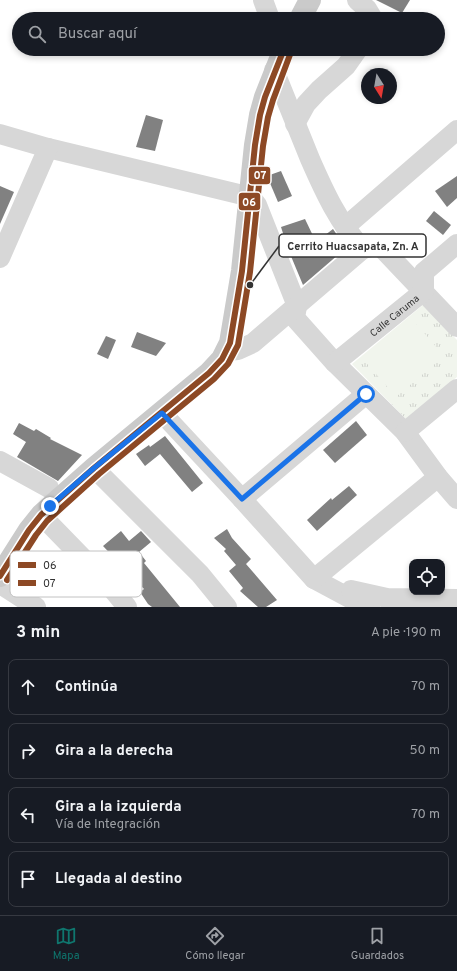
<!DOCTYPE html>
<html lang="es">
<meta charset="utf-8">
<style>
body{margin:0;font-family:Overpass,sans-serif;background:#242831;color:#f1f3f6}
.controls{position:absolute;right:12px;bottom:12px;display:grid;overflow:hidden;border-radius:8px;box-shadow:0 2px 6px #0003}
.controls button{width:36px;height:36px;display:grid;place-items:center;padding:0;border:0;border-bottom:1px solid #363941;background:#171b24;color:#f1f3f6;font:20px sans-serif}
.compass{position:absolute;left:361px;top:68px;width:36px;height:36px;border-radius:50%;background:#171b24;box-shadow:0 2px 6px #0003;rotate:169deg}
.stop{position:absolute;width:12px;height:12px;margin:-9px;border:3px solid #1a73e8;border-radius:50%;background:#fff}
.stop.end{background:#1a73e8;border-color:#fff;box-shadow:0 1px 4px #0008}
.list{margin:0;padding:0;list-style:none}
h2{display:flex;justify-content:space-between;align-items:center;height:52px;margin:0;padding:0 16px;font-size:17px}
h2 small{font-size:13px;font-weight:400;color:#9ea1a6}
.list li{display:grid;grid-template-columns:26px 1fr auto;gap:12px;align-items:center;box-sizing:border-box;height:56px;margin:0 8px 8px;padding:0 8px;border:1px solid #363941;border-radius:8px}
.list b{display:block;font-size:15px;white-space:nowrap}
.list p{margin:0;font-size:13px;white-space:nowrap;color:#9ea1a6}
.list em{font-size:13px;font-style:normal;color:#9ea1a6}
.icon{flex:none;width:22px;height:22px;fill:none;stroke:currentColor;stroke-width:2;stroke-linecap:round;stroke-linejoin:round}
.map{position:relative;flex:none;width:457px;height:607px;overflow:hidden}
.search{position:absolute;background:#171b24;box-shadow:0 2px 6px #0003;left:12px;right:12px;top:12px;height:44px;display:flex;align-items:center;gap:10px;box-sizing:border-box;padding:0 14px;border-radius:22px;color:#9ea1a6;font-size:15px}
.sheet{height:308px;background:#171b24}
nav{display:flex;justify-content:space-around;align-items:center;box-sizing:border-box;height:56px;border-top:1px solid #363941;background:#171b24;font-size:11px;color:#9ea1a6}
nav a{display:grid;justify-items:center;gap:2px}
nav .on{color:#0f766e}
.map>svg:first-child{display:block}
.park{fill:url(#park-tufts)}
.pitch{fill:#f1f5ed}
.building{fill:#818181}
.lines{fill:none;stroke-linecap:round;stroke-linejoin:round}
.minor{stroke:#d7d7d7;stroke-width:20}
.major{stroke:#cacaca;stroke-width:22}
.bus-1-casing{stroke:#fff;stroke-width:9}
.bus-2-casing{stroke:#fff;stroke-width:9}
.bus-1{stroke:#8d4925;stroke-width:6}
.bus-2{stroke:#8d4925;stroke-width:6}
.route{stroke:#1a73e8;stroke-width:5}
.labels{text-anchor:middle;stroke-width:4;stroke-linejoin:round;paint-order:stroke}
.street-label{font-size:10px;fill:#333;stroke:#fff}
.key{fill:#fff;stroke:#c2c2c2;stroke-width:1}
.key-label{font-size:11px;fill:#333}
.leader{fill:none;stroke:#333;stroke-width:1.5}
.callout-dot{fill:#333;stroke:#fff;stroke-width:1.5}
.callout{fill:#fff;stroke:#333;stroke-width:1.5}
.callout-label{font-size:11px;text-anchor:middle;font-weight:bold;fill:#333}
.line-badge{stroke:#fff;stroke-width:1.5}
.badge-label{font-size:11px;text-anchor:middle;font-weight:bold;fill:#fff}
</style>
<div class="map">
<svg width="457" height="607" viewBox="0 0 457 607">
<defs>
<pattern id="park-tufts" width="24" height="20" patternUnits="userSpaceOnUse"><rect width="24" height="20" fill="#f1f5ed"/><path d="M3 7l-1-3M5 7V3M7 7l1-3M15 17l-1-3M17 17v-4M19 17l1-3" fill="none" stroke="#cfd2cc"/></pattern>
</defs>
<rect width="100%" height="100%" fill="#fff"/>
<polygon class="park" points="423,305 457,340 457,377 406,419 352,364"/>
<polygon class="pitch" points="412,319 444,356 396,397 364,360"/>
<g class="building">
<polygon points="376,0 410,0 402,13"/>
<polygon points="146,115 163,120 155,151 136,147"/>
<polygon points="281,171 292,196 278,202 267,176"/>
<polygon points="457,176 457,198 447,207 435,191"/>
<polygon points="0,186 14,192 0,224"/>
<polygon points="434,211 451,225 443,235 426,221"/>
<polygon points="305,219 316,242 333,229 346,248 303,285 288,249 281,227"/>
<polygon points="137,332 166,343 156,356 131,347"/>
<polygon points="106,336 116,340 108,359 97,354"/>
<polygon points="356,421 367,435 335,463 323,450"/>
<polygon points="19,423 34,431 36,429 51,438 50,439 82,455 58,481 17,457 26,442 13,434"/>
<polygon points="165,436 203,483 192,492 160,454 145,466 136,454 149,445 150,447"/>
<polygon points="349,486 357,495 317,531 307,520 331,498 332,500"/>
<polygon points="227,529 232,538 251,559 246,564 277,600 266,607 258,607 240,591 243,588 229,571 236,565 224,551 226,549 214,538"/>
<polygon points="121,531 129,541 141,531 151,542 139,552 146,561 144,563 180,607 152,607 148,604 140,592 144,589 103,546"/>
</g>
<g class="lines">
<g class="minor">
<polyline points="263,0 270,19"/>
<polyline points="357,0 367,9 373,19"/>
<path d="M274 70C286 100 298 130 310 159 324 191 339 224 363 249L379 245 457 327"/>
<polyline points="295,124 306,104 319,90 346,66 358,49"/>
<polyline points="0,134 48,148 251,197 257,205 297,306 295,318 335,363 405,432 438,477 457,499"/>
<polyline points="345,227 457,130"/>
<polyline points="0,258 48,148"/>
<polyline points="227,351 238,350 253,343 363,249"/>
<path id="s1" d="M335 363 424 291V272L457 244"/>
<polyline points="162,413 242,499 314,579 359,603 370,607"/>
<polyline points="405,432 457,389"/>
<polyline points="0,461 49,488"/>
<polyline points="94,468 200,574 227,607"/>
<polyline points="242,499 366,394"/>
<polyline points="41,515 109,585 127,607"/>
<polyline points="314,579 438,477"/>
<polyline points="0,584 36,607"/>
<polyline points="351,590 387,598 457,599"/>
</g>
<g class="major">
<polyline points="300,19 310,0"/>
<polyline points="0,576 29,530 41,515 94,468 209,373 222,359 230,343 242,271 255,145 260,115 265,97 284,49"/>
</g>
<g class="bus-1-casing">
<polyline id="bus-1" points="0,576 29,530 41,515 94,468 209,373 222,359 230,343 242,271 255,145 260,115 265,97 284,49"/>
</g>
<g class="bus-2-casing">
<polyline id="bus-2" points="7,580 36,535 47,521 99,474 214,379 228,364 238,345 250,272 263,146 268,117 273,100 291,52"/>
</g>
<use href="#bus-1" class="bus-1"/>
<use href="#bus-2" class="bus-2"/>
</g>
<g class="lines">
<polyline class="route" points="50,506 94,468 162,413 242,499 366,394"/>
</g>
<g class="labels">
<g class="street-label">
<text dy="4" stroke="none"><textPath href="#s1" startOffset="76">Calle Caruma</textPath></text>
</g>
</g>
<rect x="10" y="551" width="132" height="46" rx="6" class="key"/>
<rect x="18" y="562" width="18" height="6" fill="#8d4925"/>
<rect x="18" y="580" width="18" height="6" fill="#8d4925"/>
<g class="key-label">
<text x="43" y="569">06</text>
<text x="43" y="587">07</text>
</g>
<path class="leader" d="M250 285L279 246"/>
<circle class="callout-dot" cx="250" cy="285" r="4"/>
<rect class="callout" x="279" y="234" width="147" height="23" rx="4"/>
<g class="callout-label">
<text x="353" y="250">Cerrito Huacsapata, Zn. A</text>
</g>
<g class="line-badge">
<rect x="248" y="166" width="23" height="19" rx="4" fill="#8d4925"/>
<rect x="238" y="192" width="23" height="19" rx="4" fill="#8d4925"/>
</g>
<g class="badge-label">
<text x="260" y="179">07</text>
<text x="249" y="206">06</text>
</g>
</svg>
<div class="controls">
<button><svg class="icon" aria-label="locate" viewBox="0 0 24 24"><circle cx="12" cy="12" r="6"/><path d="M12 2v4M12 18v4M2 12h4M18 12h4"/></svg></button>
</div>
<svg class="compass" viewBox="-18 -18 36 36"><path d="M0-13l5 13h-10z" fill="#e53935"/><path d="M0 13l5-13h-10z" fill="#9ea1a6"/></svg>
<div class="stop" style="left:366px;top:394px"></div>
<div class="stop end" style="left:50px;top:506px"></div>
<div class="search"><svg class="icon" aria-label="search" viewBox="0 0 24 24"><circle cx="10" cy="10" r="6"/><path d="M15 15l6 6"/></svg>Buscar aquí</div>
</div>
<section class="sheet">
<h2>3 min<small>A pie · 190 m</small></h2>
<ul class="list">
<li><svg class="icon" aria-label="ahead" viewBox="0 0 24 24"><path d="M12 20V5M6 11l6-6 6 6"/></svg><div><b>Continúa</b></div><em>70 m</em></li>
<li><svg class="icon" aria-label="right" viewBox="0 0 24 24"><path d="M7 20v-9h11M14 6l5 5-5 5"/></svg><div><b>Gira a la derecha</b></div><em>50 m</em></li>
<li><svg class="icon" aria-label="left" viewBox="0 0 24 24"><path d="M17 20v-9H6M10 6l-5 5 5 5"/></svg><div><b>Gira a la izquierda</b><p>Vía de Integración</p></div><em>70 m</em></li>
<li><svg class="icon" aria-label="arrive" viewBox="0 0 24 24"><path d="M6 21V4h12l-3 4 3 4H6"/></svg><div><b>Llegada al destino</b></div></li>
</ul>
</section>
<nav>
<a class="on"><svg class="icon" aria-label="map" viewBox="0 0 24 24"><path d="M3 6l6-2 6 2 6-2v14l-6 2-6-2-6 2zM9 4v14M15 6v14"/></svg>Mapa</a>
<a><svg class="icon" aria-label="directions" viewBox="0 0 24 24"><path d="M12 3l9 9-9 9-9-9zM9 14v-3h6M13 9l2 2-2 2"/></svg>Cómo llegar</a>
<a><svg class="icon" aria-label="saved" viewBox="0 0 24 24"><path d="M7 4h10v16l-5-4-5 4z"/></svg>Guardados</a>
</nav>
